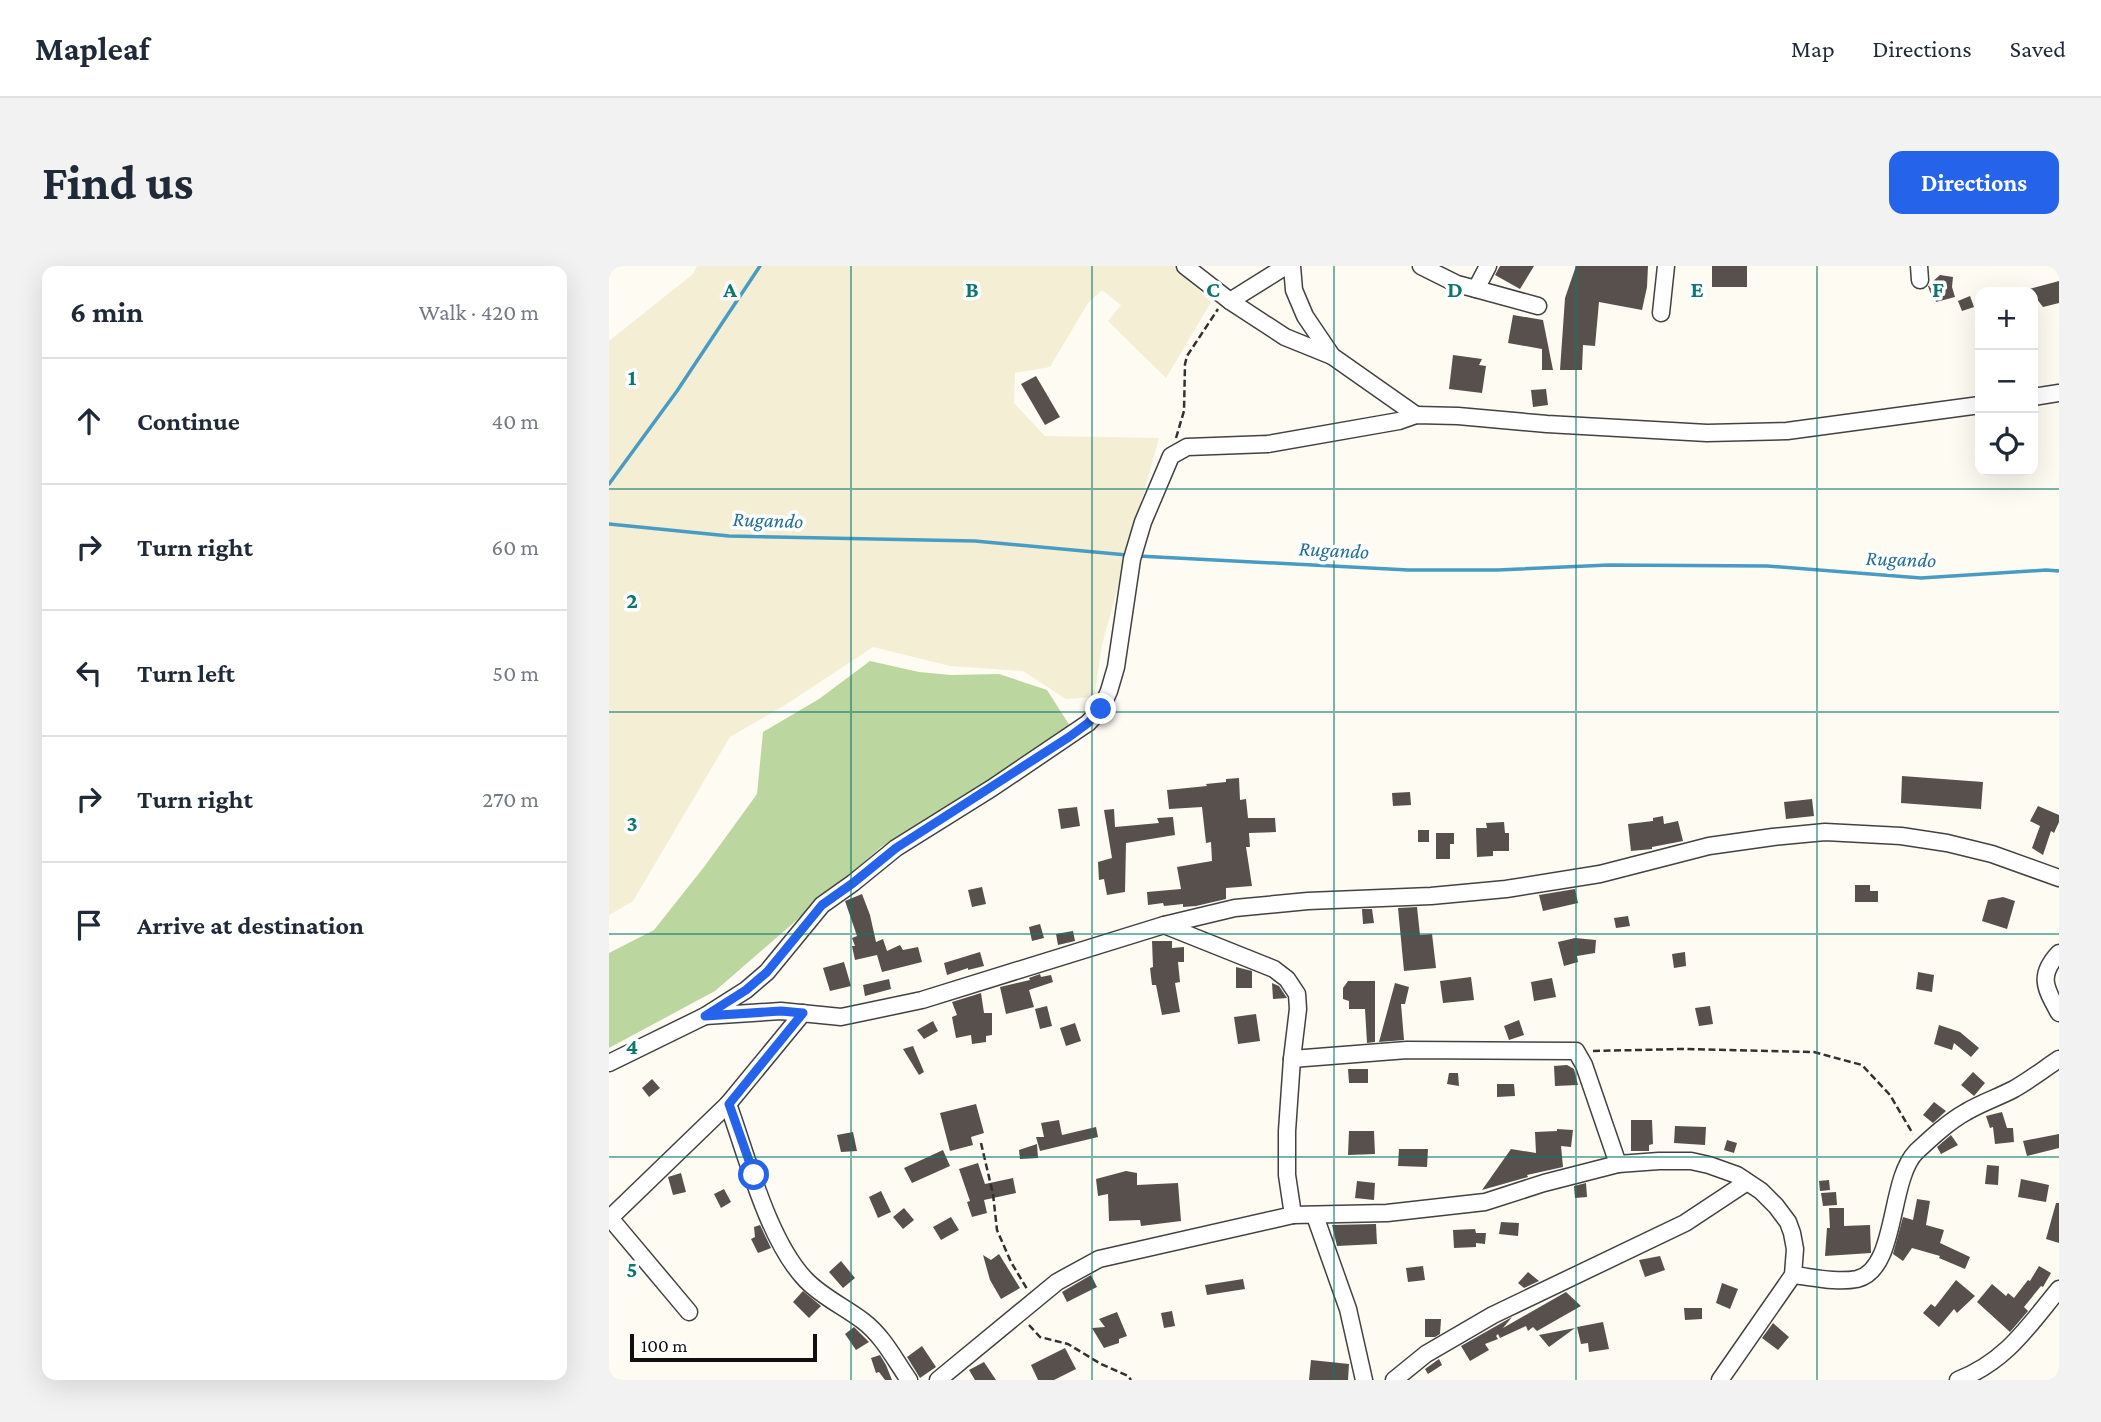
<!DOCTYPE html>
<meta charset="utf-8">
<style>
body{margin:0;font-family:"Crimson Pro",serif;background:#f2f2f3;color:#1f2937}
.controls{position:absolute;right:21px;top:21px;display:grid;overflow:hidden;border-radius:14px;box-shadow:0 7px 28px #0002}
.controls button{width:63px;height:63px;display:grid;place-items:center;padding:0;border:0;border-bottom:2px solid #e0e1e3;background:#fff;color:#1f2937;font:35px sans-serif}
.scale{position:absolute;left:21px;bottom:18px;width:187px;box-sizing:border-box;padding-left:7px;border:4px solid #0f0f0f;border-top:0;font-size:19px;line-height:24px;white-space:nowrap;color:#0f0f0f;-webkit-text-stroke:5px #fff;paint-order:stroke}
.stop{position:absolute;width:21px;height:21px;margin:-16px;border:5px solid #2563eb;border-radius:50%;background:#fff}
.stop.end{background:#2563eb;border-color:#fff;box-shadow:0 2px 7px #0008}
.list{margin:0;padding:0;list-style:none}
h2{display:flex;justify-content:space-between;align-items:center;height:91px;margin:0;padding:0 28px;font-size:30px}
h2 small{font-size:23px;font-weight:400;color:#747a83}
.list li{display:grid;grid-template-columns:46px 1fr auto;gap:21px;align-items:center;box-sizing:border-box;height:126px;padding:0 28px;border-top:2px solid #e0e1e3}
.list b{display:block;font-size:26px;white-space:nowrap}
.list em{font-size:23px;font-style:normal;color:#747a83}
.icon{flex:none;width:38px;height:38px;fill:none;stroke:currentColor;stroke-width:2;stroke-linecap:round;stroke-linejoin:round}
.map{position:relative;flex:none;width:1450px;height:1114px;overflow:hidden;border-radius:14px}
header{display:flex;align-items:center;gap:42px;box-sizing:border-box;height:98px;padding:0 35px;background:#fff;border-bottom:2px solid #e0e1e3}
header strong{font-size:33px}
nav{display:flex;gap:38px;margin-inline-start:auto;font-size:24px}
.intro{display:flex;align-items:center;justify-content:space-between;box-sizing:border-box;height:168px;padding:0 42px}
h1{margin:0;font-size:49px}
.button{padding:18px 32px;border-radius:14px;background:#2563eb;color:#fff;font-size:24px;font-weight:700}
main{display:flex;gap:42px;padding:0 42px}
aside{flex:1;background:#fff;border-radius:14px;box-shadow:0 7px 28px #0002}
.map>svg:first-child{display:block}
.farmland{fill:#f3eed4}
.forest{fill:#bcd69f}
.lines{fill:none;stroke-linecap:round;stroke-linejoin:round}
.stream{stroke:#489cc3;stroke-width:3.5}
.building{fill:#57504d}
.minor-casing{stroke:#424242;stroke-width:19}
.path{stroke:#313131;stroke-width:2.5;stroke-dasharray:7 3.5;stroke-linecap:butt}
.minor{stroke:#fff;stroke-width:16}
.route{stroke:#2563eb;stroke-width:9}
.grid{fill:none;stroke:#0f766e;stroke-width:2;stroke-opacity:0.55}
.labels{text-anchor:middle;stroke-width:7;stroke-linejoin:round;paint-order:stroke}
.water-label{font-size:21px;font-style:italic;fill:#226e98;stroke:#fff}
.grid-label{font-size:23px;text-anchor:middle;font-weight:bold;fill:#0f766e;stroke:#fff;stroke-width:7;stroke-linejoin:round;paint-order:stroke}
</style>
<header>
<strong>Mapleaf</strong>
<nav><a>Map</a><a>Directions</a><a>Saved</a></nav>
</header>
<div class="intro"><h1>Find us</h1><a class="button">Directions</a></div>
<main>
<aside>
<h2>6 min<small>Walk · 420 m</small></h2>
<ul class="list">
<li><svg class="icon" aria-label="ahead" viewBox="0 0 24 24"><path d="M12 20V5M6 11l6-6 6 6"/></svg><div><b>Continue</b></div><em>40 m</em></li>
<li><svg class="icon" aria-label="right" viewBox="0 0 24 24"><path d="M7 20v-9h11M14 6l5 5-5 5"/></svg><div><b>Turn right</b></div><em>60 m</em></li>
<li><svg class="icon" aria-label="left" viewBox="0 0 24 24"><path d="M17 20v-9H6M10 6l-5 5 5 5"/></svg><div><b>Turn left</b></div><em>50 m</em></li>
<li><svg class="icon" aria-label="right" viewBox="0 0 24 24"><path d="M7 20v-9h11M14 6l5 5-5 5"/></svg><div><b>Turn right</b></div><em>270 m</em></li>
<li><svg class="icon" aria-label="arrive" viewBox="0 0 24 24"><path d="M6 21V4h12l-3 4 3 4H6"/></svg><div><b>Arrive at destination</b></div></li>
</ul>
</aside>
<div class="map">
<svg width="1450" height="1114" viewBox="0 0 1450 1114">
<rect width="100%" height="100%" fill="#fefbf3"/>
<polygon class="farmland" points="88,0 565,0 602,36 557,112 499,55 512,39 493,24 479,37 441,101 406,107 405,137 436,170 550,172 493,379 485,431 457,433 414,405 341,400 264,381 176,439 121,471 24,635 0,649 0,75 84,8"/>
<polygon class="forest" points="261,395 310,406 342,409 390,408 438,424 461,460 384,516 272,581 106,725 0,782 0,687 45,664 95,601 148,528 154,466 210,433"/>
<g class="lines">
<g class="stream">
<polyline points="0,218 68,125 151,0"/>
<polyline points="0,258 120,270 366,275 518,289"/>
<polyline points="529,290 799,304 889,304 1000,299 1158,300 1312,312 1437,304 1450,305"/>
</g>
</g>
<g class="building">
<polygon points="891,0 925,0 911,23 886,9"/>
<polygon points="967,0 1039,0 1038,21 1033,44 990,36 986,80 974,79 973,104 951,104 956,32"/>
<rect x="1103" y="0" width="35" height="21"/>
<polygon points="1331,9 1344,11 1343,21 1346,31 1327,36 1326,31 1323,32 1319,20 1324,18 1323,16"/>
<polygon points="1450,15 1450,37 1434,41 1420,23"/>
<polygon points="1361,30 1365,41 1353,45 1349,35"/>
<polygon points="904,49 934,54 944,104 933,104 933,83 899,77"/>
<polygon points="844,89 873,93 870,99 877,100 873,127 840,123"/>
<polygon points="427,110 451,151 436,159 412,118"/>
<polygon points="937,123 939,139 924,141 922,124"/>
<polygon points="1293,510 1374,516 1372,543 1292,537"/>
<polygon points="630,512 631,534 637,533 639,552 666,552 667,566 640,567 641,581 637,581 643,620 617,622 617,633 587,640 574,641 574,638 555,640 554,637 539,639 538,626 572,623 568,601 603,595 602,576 597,577 593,541 560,543 558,524 598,520 597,518 617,516 617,513"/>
<polygon points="801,526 802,539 784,540 783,527"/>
<polygon points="1203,533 1205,550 1177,553 1175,536"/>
<polygon points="1429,540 1450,549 1450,556 1445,567 1442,565 1434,589 1423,582 1431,560 1421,555"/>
<polygon points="468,541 471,560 452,563 449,543"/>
<polygon points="505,543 506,561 550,557 548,552 564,551 566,569 517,577 516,626 498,629 495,613 490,614 489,596 503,592 495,544"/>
<polygon points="1054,550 1055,558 1069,555 1074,575 1043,581 1043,583 1022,585 1019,558 1044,555 1044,552"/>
<polygon points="895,556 896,567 900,567 900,585 884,585 884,590 868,591 867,562 878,562 877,557"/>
<rect x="809" y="564" width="11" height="12"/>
<polygon points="827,567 845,567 845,578 841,578 841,593 827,593"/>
<polygon points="1246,619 1261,619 1261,625 1269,625 1269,636 1246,636"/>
<polygon points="373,621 377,638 363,641 359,624"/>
<polygon points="966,623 969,637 934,645 930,629"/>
<polygon points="253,628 261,649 267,676 274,673 278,685 291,679 294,684 309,681 313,696 273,706 268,689 246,694 243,680 246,680 243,672 248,670 236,635"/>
<polygon points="1394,631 1406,635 1398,663 1373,655 1379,634"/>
<polygon points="808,641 811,669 823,668 827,702 795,705 789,642"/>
<polygon points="753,643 763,643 765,657 754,658"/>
<polygon points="1019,650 1021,660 1007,662 1005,652"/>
<polygon points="431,658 435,672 423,675 420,661"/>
<polygon points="464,665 466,675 449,679 447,668"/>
<polygon points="966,672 987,674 986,687 968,690 969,696 955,700 949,676"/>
<polygon points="543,675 563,675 563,682 575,681 575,696 569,696 571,716 566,717 571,746 553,749 547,719 543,719 541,702 544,701"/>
<polygon points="371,686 375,700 359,704 359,702 338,709 335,697"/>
<polygon points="1076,686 1077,700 1065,702 1063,688"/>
<polygon points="235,696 242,720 221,725 214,702"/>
<polygon points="627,701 643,705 643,722 627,722"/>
<polygon points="1309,706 1325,709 1323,726 1307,723"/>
<polygon points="431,708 432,711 442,709 444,716 420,724 425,741 397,748 391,721 421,714 420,712"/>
<polygon points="862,711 865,734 834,737 831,715"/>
<polygon points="943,712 947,731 925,735 922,716"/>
<polygon points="280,713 282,723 256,730 254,719"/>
<polygon points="739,715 766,715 766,776 758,777 756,743 740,743 740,735 734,733 734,722"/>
<polygon points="663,717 670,720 678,732 664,733"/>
<polygon points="786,717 800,721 796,738 792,738 795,774 770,776"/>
<polygon points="372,727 375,747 383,747 383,769 377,770 377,776 363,778 362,769 347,772 343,751 348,749 343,736"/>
<polygon points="438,740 443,760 431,763 426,743"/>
<polygon points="1101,740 1104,758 1090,760 1086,742"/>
<polygon points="647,748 651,775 629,778 625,751"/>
<polygon points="910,754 915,769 900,774 895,760"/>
<polygon points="324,755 329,765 315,773 308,764"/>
<polygon points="466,757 472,775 457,780 451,762"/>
<polygon points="1330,759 1351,766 1370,782 1362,791 1345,777 1343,784 1325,778"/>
<polygon points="304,780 315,806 310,809 294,783"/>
<polygon points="958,799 965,803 969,819 946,820 945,800"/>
<polygon points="739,803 759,803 759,817 740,817"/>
<polygon points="1364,806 1376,817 1365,830 1352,819"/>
<polygon points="840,807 849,807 850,820 838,818"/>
<polygon points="43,813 51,822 40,831 33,822"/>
<polygon points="888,818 905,818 906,830 888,831"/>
<polygon points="1325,836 1337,845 1324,857 1314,849"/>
<polygon points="367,838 375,867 362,871 364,879 341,885 331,847"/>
<polygon points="1393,846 1398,862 1404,862 1405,876 1386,878 1384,861 1381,862 1377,850"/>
<polygon points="450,854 453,869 487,861 489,871 431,885 427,871 435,871 432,857"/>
<polygon points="1022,854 1043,854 1044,878 1040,879 1040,885 1022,885"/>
<polygon points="1066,860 1097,861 1096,879 1065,877"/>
<polygon points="948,863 964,864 962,881 952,880 954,901 918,909 919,911 873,924 902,883 927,887 926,866 948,865"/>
<polygon points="740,865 765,865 766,888 739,889"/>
<polygon points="244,866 248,885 232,886 228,869"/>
<polygon points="1450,868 1450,882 1418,890 1414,875"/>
<polygon points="1342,869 1349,879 1332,888 1328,881"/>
<polygon points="1118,874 1128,877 1125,887 1115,884"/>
<polygon points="428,878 429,892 411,893 410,884"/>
<polygon points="790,883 819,883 818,901 789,900"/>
<polygon points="334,884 341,900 303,917 295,902"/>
<polygon points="369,897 376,918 404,912 407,927 375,934 378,947 363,951 358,936 361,935 350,903"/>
<polygon points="1378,899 1390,900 1389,919 1376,918"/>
<polygon points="517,905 528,907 528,919 569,917 572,955 532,960 531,954 500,955 499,928 489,930 487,913"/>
<polygon points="72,907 77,926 64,929 59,911"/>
<polygon points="1412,913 1440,919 1437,936 1409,931"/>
<polygon points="1220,914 1221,924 1211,925 1210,915"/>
<polygon points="748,915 766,917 765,934 746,932"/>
<polygon points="977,917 978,931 966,932 965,920"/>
<polygon points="115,923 122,936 112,942 105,928"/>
<polygon points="272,925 282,946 269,952 260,931"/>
<polygon points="1227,926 1228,939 1214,940 1212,927"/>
<polygon points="1308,933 1321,935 1317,959 1335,964 1331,977 1361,991 1356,1003 1330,992 1331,990 1303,982 1294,995 1284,988 1294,951 1304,954"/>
<polygon points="1447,937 1450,937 1450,977 1437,973"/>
<polygon points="295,942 305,954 294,963 284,951"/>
<polygon points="1220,942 1235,942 1235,960 1261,959 1262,987 1216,990 1218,962 1221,962"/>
<polygon points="342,951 350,964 332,974 324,961"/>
<polygon points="892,956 910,957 909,970 890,968"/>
<polygon points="767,958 768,978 728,980 723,959"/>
<polygon points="151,959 162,982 149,987 142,973 146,971 145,961"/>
<polygon points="866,963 867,967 877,967 876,978 867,977 867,981 845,982 844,964"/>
<polygon points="390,988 411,1022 392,1033 381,1014 374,989 382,994"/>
<polygon points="1051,990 1056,1004 1036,1011 1030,994"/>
<polygon points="232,995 246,1012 234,1022 220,1006"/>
<polygon points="814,1000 816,1014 799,1016 797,1002"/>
<polygon points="1430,1000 1442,1007 1434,1021 1432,1020 1415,1041 1419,1045 1401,1066 1368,1036 1383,1018 1397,1030 1399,1027 1405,1032 1419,1014 1421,1015"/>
<polygon points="919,1006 930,1015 915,1022 909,1017"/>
<polygon points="482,1009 488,1021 458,1036 453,1026"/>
<polygon points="634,1013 636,1023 598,1029 596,1019"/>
<polygon points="1347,1014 1366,1030 1348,1047 1345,1043 1330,1061 1314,1047 1322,1038 1326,1041"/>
<polygon points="1113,1017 1129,1023 1121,1043 1107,1037"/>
<polygon points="194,1025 212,1040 200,1052 184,1036"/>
<polygon points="957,1026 972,1040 928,1065 924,1061 919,1065 917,1060 891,1072 889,1068 887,1070 889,1073 876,1078 880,1084 861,1095 852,1080 903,1051 894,1062"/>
<polygon points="1075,1042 1093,1042 1093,1053 1076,1054"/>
<polygon points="563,1045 566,1060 555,1062 552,1047"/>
<polygon points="508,1046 518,1070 510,1073 510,1077 495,1082 483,1062 496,1061 490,1053"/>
<polygon points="816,1053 832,1053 831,1068 826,1071 816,1071"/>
<polygon points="994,1056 1000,1083 980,1086 979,1077 972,1078 968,1061"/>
<polygon points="1164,1057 1180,1071 1169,1084 1153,1072"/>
<polygon points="245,1061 260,1076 247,1084 236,1068"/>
<polygon points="966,1062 940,1081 930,1069"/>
<polygon points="313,1080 327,1101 311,1112 298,1091"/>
<polygon points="456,1082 467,1103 445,1114 429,1114 422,1099"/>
<polygon points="271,1089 277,1099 283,1114 276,1114 270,1106 267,1107 262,1092"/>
<polygon points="830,1093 833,1099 819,1108 816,1103"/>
<polygon points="702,1094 740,1098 739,1114 700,1114"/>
<polygon points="375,1096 387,1114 366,1114 360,1104"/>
</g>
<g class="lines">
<g class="minor-casing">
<g id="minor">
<polyline points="576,0 621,35 676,71 723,90"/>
<polyline points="683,0 685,24 696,50 723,90 807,149"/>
<polyline points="812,0 848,18 867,23 879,0"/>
<polyline points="1310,0 1311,14"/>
<polyline points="867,23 929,40"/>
<polyline points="621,35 677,0"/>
<polyline points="1052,47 1057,0"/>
<polyline points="1424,131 1450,127"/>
<polyline points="555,659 665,703 678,713 688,728 689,743 683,793 678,865 678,909 684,949"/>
<path d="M1450 687C1428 710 1437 723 1450 747"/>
<polyline points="96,750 172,745 232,751 313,734 555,659 626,642 699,635 822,630 897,623 991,608 1100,580 1164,571 1216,566 1292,570 1338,577 1383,588 1450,612"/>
<polyline points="683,793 798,784 967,785 975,799 1009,898"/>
<polyline points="0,797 96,750 137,724 158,706 213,639 244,617 287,582 383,522 479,457 492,443 500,425 507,401 523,293 534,256 562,190 578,181 659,178 790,155 807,149 849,150 938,158 1098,167 1178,165 1371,139"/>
<path d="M119 838C138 890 159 975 197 1014 213 1031 236 1041 254 1055 274 1070 286 1094 300 1114"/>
<polyline points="706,950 739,1043 755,1114"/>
<polyline points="1,952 80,1046"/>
<polyline points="0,953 119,838 194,747"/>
<path d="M1184 1009C1203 1011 1228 1017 1248 1013 1289 1003 1279 915 1307 886 1322 872 1339 856 1357 846 1372 837 1390 831 1405 823 1421 814 1435 803 1450 793"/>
<polyline points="329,1114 448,1016 490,993 684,949 778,947 876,936 935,917 1009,898 1050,895 1082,895 1100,899 1128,909 1152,925 1167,940 1179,956 1183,967 1186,983 1184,1009 1111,1114"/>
<polyline points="785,1114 817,1088 884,1049 1076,957 1138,916"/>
<path d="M1349 1114C1397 1095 1418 1062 1450 1023"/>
</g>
</g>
<g class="path">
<polyline points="567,172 575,145 576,98 578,90 609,43"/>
<polyline points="984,785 1073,783 1205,786 1253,799 1281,829 1304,868"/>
<polyline points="372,877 384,928 388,964 402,996 418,1023"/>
<polyline points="420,1059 431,1071 459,1078 492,1098 519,1110 522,1114"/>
</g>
<use href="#minor" class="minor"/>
</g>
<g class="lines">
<polyline class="route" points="145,909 120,838 194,747 172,745 96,750 137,724 158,706 213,639 244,617 287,582 460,471 479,457 492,443"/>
</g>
<path class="grid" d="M242 0V1114M483 0V1114M725 0V1114M967 0V1114M1208 0V1114M0 223H1450M0 446H1450M0 668H1450M0 891H1450"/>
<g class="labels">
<g class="water-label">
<text transform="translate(159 254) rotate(2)" y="7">Rugando</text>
<text transform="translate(725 284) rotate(3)" y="7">Rugando</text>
<text transform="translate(1292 293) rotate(2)" y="7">Rugando</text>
</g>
</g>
<g class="grid-label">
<text x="121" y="31">A</text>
<text x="363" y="31">B</text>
<text x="604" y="31">C</text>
<text x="846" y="31">D</text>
<text x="1088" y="31">E</text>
<text x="1329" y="31">F</text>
<text x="23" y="119">1</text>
<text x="23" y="342">2</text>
<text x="23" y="565">3</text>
<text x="23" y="788">4</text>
<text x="23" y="1011">5</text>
</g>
</svg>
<div class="controls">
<button>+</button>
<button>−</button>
<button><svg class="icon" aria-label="locate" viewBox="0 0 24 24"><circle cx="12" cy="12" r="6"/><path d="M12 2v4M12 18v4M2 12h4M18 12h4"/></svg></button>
</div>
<div class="scale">100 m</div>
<div class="stop" style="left:145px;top:909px"></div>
<div class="stop end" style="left:492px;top:443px"></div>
</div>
</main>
